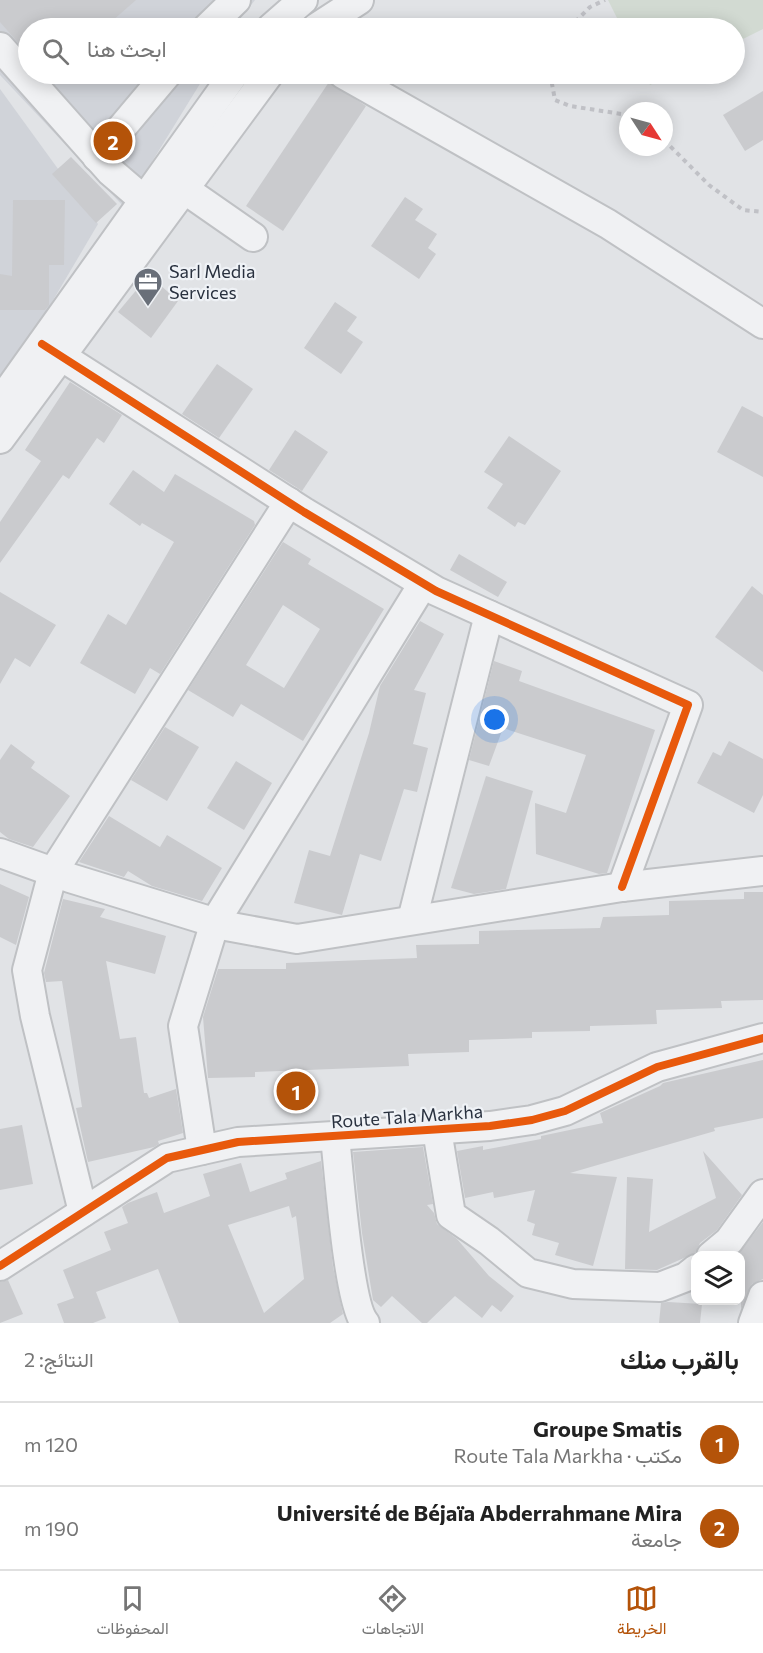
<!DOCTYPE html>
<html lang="ar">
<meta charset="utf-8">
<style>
body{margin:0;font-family:Commissioner,Vazirmatn,sans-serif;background:#f6f6f6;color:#222;direction:rtl}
.controls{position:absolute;right:18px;bottom:18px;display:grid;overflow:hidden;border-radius:12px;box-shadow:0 3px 15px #0003}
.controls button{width:54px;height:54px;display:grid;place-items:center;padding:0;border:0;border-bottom:2px solid #e0e0e0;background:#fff;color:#222;font:30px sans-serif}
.compass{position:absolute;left:619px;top:102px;width:54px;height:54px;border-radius:50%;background:#fff;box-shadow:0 3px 15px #0003;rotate:126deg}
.you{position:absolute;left:495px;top:720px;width:21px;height:21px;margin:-15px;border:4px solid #fff;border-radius:50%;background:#1a73e8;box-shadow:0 0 0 9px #1a73e833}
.badge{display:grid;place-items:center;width:39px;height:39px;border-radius:50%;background:#b45309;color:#fff;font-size:20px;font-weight:700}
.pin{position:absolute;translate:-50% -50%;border:3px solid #fff;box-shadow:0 2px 6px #0006}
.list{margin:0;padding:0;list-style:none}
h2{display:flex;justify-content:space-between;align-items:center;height:78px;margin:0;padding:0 24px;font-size:26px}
h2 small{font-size:20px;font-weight:400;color:#767676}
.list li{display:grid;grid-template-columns:39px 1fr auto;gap:18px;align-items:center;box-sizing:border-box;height:84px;padding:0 24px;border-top:2px solid #e0e0e0}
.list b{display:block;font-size:22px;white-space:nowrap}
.list p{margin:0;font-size:20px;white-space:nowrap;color:#767676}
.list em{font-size:20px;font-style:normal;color:#767676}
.icon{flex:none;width:33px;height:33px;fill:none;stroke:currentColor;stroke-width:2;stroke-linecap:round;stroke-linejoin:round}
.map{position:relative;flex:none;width:763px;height:1323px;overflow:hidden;direction:ltr}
.search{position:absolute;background:#fff;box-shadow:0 3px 15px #0003;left:18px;right:18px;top:18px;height:66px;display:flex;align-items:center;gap:15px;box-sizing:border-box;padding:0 21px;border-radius:33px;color:#767676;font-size:22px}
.sheet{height:246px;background:#fff}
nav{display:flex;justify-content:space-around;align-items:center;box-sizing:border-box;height:84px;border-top:2px solid #e0e0e0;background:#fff;font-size:16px;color:#767676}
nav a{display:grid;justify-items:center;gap:3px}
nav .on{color:#b45309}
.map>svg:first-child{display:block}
.built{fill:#d0d3d9}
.green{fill:#d2dad2}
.building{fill:#cacbce;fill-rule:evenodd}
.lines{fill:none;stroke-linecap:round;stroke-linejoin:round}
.minor-casing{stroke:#bfc1c4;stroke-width:32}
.path{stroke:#c0c1c6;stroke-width:4;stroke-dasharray:4.5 4.5;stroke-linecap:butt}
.minor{stroke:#f0f1f3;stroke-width:28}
.cycleway-casing{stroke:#eff2f6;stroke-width:11}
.cycleway{stroke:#e8590c;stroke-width:8}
.labels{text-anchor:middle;stroke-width:4.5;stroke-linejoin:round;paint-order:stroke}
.poi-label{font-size:18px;fill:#29313f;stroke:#eff2f6;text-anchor:start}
.street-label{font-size:18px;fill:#29313f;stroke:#eff2f6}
</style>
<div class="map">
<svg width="763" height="1323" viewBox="0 0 763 1323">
<rect width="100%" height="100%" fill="#e1e3e6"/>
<g class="built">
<polygon points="0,0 255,0 233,28 28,28 28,74 206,74 124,207 0,75"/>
<polygon points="0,89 98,224 26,346 0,381"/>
</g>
<g class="green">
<polygon points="608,0 763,0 763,29 735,43 734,28 622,28"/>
<polygon points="644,74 673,74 650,85"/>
</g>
<g class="building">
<polygon points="0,0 136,0 104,28 28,28 28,54 0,22"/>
<polygon points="329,82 366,106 283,231 246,206"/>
<polygon points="763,91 763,140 745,151 723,115"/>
<polygon points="71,157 117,204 96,223 52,174"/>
<polygon points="405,197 423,209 415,220 437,234 428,248 436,254 419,279 371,246"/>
<polygon points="13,200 65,200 64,265 49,265 49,305 45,310 0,310 0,274 12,276"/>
<polygon points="149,275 178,301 151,338 118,312"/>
<polygon points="335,302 357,317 347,331 363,342 341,374 304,348"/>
<polygon points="217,364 253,389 219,438 182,414"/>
<polygon points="70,382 122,415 104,443 97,438 69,479 63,475 0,563 0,522 41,461 25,450"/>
<polygon points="742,406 763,417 763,477 717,452"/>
<polygon points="295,430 328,452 302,491 269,470"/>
<polygon points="509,436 561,471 525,525 518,522 515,527 487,508 503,484 484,472"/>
<polygon points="133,470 164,492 175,474 254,521 255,525 160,674 150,668 135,694 80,663 108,614 126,625 174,542 142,523 140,526 109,504"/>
<path d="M283 542 311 559 308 564 384 609 303 741 241 704 233 717 188 690ZM283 605 320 629 284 688 246 665Z"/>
<polygon points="459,554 507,582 498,597 450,570"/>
<polygon points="752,586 763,595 763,672 715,637"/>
<polygon points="0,592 56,625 30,667 15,658 0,684"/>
<polygon points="420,621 444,634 414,690 426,693 413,744 428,748 417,792 404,789 381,861 360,854 342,915 294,903 309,850 330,856 369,733 380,686"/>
<polygon points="494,661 522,671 519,681 655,730 607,873 599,874 536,854 535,803 566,813 586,755 503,728 489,766 469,760"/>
<polygon points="165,727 199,747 167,801 131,780"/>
<polygon points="729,741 763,759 763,795 754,813 697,783 713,752 721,756"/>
<polygon points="11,744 35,762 31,768 70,796 33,847 9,839 0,832 0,760"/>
<polygon points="236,761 272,783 244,830 207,808"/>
<polygon points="486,776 533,791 506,889 474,894 451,888"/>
<polygon points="109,816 160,847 167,835 222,868 202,901 152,886 128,871 124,877 79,862"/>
<polygon points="0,884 29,897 16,945 0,937"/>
<polygon points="744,892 763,892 763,1000 721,1001 722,1008 656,1010 657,1024 590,1026 590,1031 532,1032 532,1038 469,1040 469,1052 408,1054 409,1066 255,1072 255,1077 208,1078 203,1017 218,969 286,969 286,963 417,958 416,945 479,944 479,931 600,928 603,917 669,915 669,901 744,899"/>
<polygon points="63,899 105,909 100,917 166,936 155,974 106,961 120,1039 136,1037 144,1093 147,1093 149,1098 176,1089 183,1133 158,1141 159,1144 154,1147 88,1162 76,1108 82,1107 62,981 46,982 44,973"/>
<polygon points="763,1060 763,1118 714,1128 715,1131 570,1173 617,1177 593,1266 555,1255 559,1243 532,1235 535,1224 527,1221 535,1190 494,1198 493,1192 465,1198 457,1151 483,1146 483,1150 541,1139 541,1136 603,1123 600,1113 660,1086 663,1083"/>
<polygon points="22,1125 33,1184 0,1190 0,1129"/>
<polygon points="423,1147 433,1204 427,1205 434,1213 437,1224 457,1239 489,1276 514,1296 501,1312 492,1305 482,1318 455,1296 427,1323 422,1323 392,1296 381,1307 373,1300 362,1233 353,1152"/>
<polygon points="703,1151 742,1195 717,1230 700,1243 695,1253 657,1270 625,1269 627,1177 653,1179 649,1232 716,1198"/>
<path d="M321 1161 333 1267 343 1314 330 1323H179L158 1269 96 1292 106 1318 93 1323H64L57 1304 74 1298 63 1270 111 1250 104 1232 128 1223 122 1207 128 1203 157 1192 164 1213 210 1196 203 1174 241 1163 250 1192 287 1179 285 1173ZM289 1206 292 1218 296 1216 304 1279 264 1313 228 1225Z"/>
<polygon points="763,1222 763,1279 752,1284 741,1309 741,1256 737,1256"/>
<polygon points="8,1280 23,1314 0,1323 0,1282"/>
<polygon points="668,1302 702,1304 700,1323 659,1323 661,1303"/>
</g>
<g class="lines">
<g class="minor-casing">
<g id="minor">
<polyline points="207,28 236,0"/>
<polyline points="271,28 303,0"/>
<polyline points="316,28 359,0"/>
<polyline points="0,47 110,171 145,201"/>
<polyline points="343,74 608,224 763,324"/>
<polyline points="97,157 167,74"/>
<polyline points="184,189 253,237"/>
<polyline points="42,344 304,512 436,591 688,705 622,887"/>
<polyline points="0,402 234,74"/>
<polyline points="0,439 269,74"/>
<polyline points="0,853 70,878 226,926 297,939 622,887 763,871"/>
<polyline points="412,920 489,615"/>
<polyline points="437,1130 451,1215 489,1241 528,1273 573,1284 660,1287 686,1277 696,1269"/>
<path d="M335 1137C339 1171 348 1303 365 1323"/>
<polyline points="202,1150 183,1026 215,922 423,584"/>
<polyline points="83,1212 35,1016 27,970 53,872 289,502"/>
<polyline points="711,1256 729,1241 763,1194"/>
<polyline points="0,1266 167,1158 238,1142 490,1126 532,1120 565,1111 657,1067 763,1038"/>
<polyline points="753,1323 763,1296"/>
</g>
</g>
<g class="path">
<polyline points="569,28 590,7 605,0"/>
<polyline points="555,74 552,84 555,100 570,106 628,115"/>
<polyline points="664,140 709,185 743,210 763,212"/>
</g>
<use href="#minor" class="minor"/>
<g class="cycleway-casing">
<g id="cycleway">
<polyline points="42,344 304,512 436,591 688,705 622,887"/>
<polyline points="0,1266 167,1158 238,1142 490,1126 532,1120 565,1111 657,1067 763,1038"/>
</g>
</g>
<use href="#cycleway" class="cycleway"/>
</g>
<defs>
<g id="office-pin" transform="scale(1.5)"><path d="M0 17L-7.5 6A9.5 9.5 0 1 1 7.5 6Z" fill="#696f79" stroke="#eff2f6"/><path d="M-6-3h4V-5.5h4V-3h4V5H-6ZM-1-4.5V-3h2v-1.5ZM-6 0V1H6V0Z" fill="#fff"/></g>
</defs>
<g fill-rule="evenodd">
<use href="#office-pin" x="148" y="282"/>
</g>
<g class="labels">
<g class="poi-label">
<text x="169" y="278">Sarl Media<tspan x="169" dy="21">Services</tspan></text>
</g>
<g class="street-label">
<text transform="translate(407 1117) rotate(-4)" y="6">Route Tala Markha</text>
</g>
</g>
</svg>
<div class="controls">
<button><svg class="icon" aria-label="layers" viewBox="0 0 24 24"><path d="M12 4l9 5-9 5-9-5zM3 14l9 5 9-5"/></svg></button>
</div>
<svg class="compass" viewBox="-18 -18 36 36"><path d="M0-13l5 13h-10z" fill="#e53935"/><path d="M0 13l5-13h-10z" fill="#767676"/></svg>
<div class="you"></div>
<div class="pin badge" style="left:296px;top:1091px">1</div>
<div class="pin badge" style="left:113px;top:141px">2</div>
<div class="search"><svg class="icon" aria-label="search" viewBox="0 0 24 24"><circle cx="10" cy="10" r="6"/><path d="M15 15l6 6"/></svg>ابحث هنا</div>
</div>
<section class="sheet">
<h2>بالقرب منك<small>النتائج: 2</small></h2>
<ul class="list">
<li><span class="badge">1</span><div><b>Groupe Smatis</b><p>مكتب · Route Tala Markha</p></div><em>120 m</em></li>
<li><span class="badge">2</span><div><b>Université de Béjaïa Abderrahmane Mira</b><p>جامعة</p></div><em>190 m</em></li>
</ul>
</section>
<nav>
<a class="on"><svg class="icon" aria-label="map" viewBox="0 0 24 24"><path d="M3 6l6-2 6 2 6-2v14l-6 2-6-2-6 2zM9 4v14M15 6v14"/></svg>الخريطة</a>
<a><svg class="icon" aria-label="directions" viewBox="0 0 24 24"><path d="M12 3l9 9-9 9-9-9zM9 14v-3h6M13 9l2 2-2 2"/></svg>الاتجاهات</a>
<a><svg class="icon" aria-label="saved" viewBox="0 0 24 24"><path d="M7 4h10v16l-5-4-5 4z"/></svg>المحفوظات</a>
</nav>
